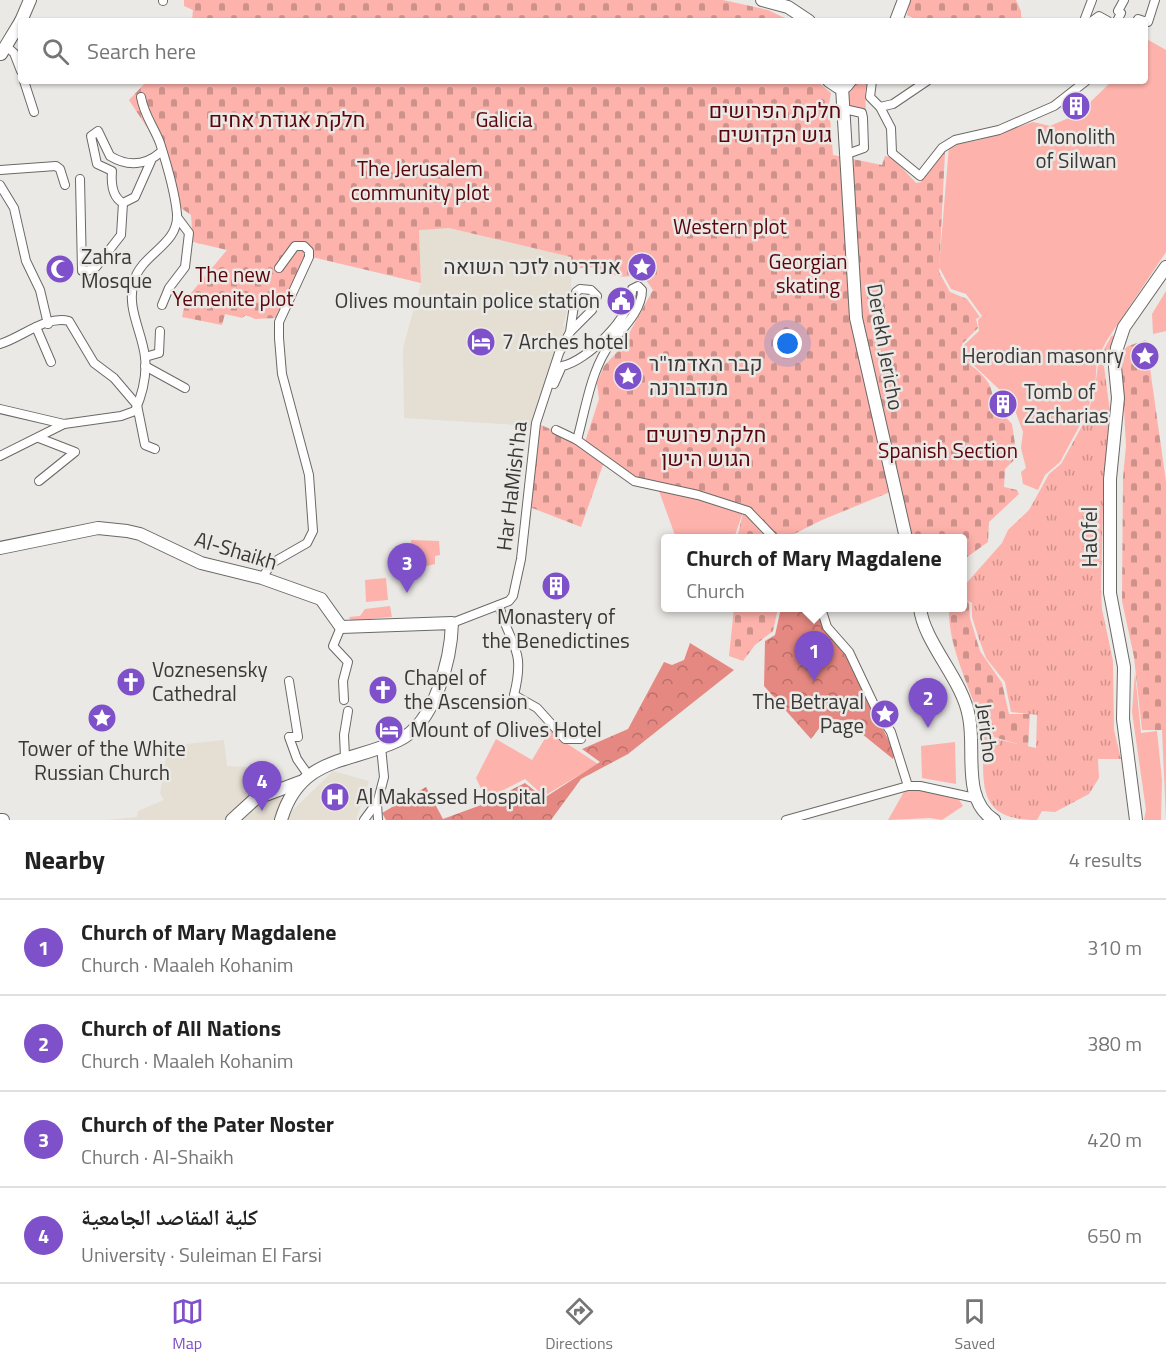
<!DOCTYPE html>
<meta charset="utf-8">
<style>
body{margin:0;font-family:"Titillium Web","Noto Naskh Arabic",Heebo,sans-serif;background:#f6f6f6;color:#222}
.you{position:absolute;left:788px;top:344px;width:21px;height:21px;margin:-15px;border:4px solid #fff;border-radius:50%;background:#1a73e8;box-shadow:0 0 0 9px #1a73e833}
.badge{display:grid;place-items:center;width:39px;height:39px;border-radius:50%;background:#7e50c9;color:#fff;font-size:20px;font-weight:700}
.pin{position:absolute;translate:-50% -50px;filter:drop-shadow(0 2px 3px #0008)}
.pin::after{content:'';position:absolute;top:32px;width:21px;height:18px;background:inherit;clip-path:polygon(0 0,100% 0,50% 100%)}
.popup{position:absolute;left:661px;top:534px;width:306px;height:78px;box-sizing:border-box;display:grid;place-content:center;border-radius:6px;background:#fff;filter:drop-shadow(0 2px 4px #0005);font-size:20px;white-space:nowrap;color:#767676}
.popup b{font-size:22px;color:#222}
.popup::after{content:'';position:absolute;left:50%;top:100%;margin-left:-12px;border:12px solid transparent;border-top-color:#fff}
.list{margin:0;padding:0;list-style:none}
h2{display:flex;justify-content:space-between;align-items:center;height:78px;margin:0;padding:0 24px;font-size:26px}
h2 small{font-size:20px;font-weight:400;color:#767676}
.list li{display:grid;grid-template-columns:39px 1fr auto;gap:18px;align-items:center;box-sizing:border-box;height:96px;padding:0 24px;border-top:2px solid #e0e0e0}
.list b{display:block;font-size:22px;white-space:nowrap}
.list p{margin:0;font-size:20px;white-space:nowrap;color:#767676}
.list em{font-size:20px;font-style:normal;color:#767676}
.icon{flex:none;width:33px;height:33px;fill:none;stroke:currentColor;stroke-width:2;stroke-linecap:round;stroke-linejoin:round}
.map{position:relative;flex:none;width:1166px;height:820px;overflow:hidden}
.search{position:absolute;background:#fff;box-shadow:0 2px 4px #0004;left:18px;right:18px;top:18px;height:66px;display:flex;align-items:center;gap:15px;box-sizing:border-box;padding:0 21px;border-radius:6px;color:#767676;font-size:22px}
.sheet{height:462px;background:#fff}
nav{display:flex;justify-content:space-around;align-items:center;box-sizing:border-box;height:84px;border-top:2px solid #e0e0e0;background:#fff;font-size:16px;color:#767676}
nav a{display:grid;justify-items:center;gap:3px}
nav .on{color:#7e50c9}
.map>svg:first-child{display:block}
.built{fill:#e4ded3}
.green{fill:#fdb2ab}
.forest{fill:url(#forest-crowns)}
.cemetery{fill:url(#cemetery-stones)}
.park{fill:url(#park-tufts)}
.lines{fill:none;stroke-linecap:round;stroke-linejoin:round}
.street-casing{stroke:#6b6966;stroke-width:10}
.secondary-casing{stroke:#6b6966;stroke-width:14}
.street{stroke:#fff;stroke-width:8}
.secondary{stroke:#fff;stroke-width:12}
.labels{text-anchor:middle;stroke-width:5;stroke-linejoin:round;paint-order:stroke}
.park-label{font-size:21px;fill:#5a040b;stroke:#ebe9e5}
.poi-label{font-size:21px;fill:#3a3938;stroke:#ebe9e5;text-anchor:start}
.street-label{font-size:21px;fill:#3a3938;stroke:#ebe9e5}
</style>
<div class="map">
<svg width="1166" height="820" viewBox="0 0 1166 820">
<defs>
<pattern id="forest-crowns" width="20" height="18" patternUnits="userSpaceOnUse" patternTransform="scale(1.5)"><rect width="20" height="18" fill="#e58881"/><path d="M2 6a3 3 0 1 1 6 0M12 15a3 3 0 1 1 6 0" fill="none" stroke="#bb706b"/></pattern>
<pattern id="cemetery-stones" width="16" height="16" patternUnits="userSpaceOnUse" patternTransform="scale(1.5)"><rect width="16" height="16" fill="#fdb2ab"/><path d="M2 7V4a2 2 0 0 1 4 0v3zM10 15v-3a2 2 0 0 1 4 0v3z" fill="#ce928c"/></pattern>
<pattern id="park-tufts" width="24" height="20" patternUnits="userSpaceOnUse" patternTransform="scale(1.5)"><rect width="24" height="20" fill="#fdb2ab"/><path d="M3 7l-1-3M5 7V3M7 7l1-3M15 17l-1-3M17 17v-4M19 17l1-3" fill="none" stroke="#ce928c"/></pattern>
</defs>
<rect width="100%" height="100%" fill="#ebe9e5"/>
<g class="built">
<polygon points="449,228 572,257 571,296 563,326 565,327 534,426 404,418 403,348 421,283 419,229"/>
<polygon points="224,740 227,766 247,767 249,798 227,820 107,820 137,817 138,811 164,800 160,793 168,746"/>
<polygon points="333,771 369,781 356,820 288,820 290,813"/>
<polygon points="280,794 283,805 274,820 235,820 262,798"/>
</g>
<g class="green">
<polygon points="1145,38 1166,50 1166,252 1107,340 1097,359 1095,387 1087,412 1060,462 1045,475 1038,490 1023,484 1021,472 1026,468 1021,448 1023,432 1009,394 1002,392 968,360 964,345 979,331 978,320 982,316 966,294 951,289 939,267 949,146 979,140 1033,122 1050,126 1078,114 1112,81 1145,81"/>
<polygon points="1166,291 1166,331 1153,334 1152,314"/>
<polygon points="659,491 679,493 743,512 734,538 676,538"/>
<polygon points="411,540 439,541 440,555 435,556 435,564 419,568 418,562 412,560"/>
<polygon points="386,578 388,600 366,602 365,580"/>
<path d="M390 606 392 617C378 618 365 619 351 621L349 617 360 616 365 609Z"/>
<polygon points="1135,672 1141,733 1157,731 1162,780 1161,820 1144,820 1146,810 1132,712"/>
<polygon points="550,730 560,739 598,764 544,796 525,779 486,799 476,778 496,739 532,760"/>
<polygon points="955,742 956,784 922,778 921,746"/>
<polygon points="919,788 958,798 963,806 942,820 930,818 888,820 905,790"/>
</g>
<g class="forest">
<polygon points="781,608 818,608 822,627 844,652 895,753 893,759 846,721 827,718 811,739 764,686 765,641 775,635"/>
<polygon points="690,643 734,670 628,754 581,779 551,820 386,820 382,813 426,787 443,819 481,805 525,783 544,798 600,762 582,749 628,729 664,662 672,665 684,660"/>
</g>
<g class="cemetery">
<polygon points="184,0 723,0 768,10 791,21 192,21 193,10 184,6"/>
<polygon points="910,0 1016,0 1021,11 1021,17 1027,21 919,21 907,15"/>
<path d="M147 81H817L831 93 829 105 833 155 882 165 885 156 893 158 916 183 921 182 930 165 945 152 939 272 950 292 967 299 980 317 976 319 978 328 962 344C970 373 973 362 987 381 994 390 993 403 994 414L1002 413 1012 424 1017 457 1005 469 1004 487 1017 490 1019 494 989 522 988 542 963 560 962 538H907L895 490 822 520 786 538H737L745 505 634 476 585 442 599 399 597 383 604 366 621 348 653 290 641 273C628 280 608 276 597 267L573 268 571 257 449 228 419 230 421 283 312 257 306 258 276 318 255 319 246 315 242 318 225 314 222 325 182 317 186 299 227 250 193 242 191 215 181 208 162 139 146 126 129 100Z"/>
<polygon points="1146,340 1166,482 1166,820 1162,730 1142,730 1134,657 1122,601 1123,477 1126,446 1121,353 1128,346"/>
<polygon points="536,423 577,440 604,462 581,527 527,506"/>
<path d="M963 598 969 602 970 618 980 651 1002 683 1009 714H1030L1028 747 983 734C974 691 948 653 949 608H962Z"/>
<polygon points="734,608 778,608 773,631 755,645 743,661 729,656"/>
</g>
<g class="park">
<polygon points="857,81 868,81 865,92 866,112 849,107 849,93"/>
<path d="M1112 335 1115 338 1110 359 1104 366 1111 419 1103 505 1101 588 1102 609 1113 661 1114 730 1121 759H1098L1099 778 1089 794 1055 812 1042 811 1037 820C975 820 984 784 983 736L1036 748 1037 715 1011 712 1005 682 986 658 979 639 972 617V603L963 598V587L1002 543 1008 530 1029 510 1049 474 1061 464 1087 417 1095 387 1099 358Z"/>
</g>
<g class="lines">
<g class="street-casing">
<g id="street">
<polyline points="163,0 163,1"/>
<polyline points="1084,21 1092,0"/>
<polyline points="1092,21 1099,16 1108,21"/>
<polyline points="1117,21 1121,13 1118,11 1124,0"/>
<polyline points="1137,21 1138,19 1144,21"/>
<polyline points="1145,21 1148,22 1155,0"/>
<polyline points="6,46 14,53 21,71"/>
<polyline points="24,81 34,112"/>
<polyline points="872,81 870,97 880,107 893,104 927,81"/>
<polyline points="880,107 891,128 892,153 920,176 942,148 955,140 999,130 1054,106 1086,81"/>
<polyline points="844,109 862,113 863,118 864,148 847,154"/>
<path d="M151 161 135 197 123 203C112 197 111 183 112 171L97 164 91 136 98 131 110 156C128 167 146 165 161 152"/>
<polyline points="0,170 56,166 60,169 65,185"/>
<polyline points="80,179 82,271 85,272 96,267 121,235 123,203"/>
<polyline points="0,185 14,208 26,261 40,290 48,324"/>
<polyline points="162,305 169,288 185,267 189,233 177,217"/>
<polyline points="36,327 51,362"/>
<path d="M0 344C21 338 46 315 69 321L94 363 114 378 137 405 145 445 155 449"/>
<polyline points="145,357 159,353 160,331"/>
<polyline points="145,366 185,388"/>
<path d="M554 384 562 366C586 362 634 315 632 289L638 286 642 290C642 313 618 332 606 350 590 376 585 411 577 440"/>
<path d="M0 409 64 424 121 416 135 411C142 395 147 375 145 357 142 331 126 308 134 281 142 253 179 245 177 214 175 191 167 165 160 143 154 127 144 115 141 97"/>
<polyline points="556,430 577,440 634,481 698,495 748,511 774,538"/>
<polyline points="39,438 75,452 39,481"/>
<polyline points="0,456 64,424"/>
<polyline points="262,578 272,563 307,543 313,531 309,475 282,374 279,338 279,322 309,257 309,251 304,246 295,246 279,268"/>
<path d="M499 605C510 647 526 647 514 695L537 708 565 739H581"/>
<polyline points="821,608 827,627 849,652 876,709 891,732 908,786"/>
<polyline points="452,623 509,601 513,596 521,559 536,423 559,353 570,332 576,292 580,289 591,290 597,296 592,310 570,332"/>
<polyline points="341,627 333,646 348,662 343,681 344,700"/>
<polyline points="289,681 298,737 289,737 297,759 309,776"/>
<polyline points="345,757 344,735 348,711"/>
<polyline points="364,820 378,801"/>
<polyline points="378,820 377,804 384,777 381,747"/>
<polyline points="786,820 908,786 920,786 975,798"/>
</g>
</g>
<g class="secondary-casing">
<g id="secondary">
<polyline points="762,0 788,7 809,21"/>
<polyline points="21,21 30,0"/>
<polyline points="896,21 904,0"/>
<polyline points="1,54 21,21"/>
<polyline points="829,81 838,87 846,86 850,81"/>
<polyline points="842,87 856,318 906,538"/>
<path d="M0 548 98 528 127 531 140 534 201 563 262 578 321 599 341 627 452 623C451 659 435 723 399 740 350 764 300 755 281 820"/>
<path d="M920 608C924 643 963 680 969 717 976 750 961 799 994 820"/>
<polyline points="0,820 3,820"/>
<polyline points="232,820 255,799 300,782"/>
<polyline points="1136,820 1123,719 1124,667 1110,593 1110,479 1118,398 1115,367 1117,348 1124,327 1166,267"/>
</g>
</g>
<use href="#street" class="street"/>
<use href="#secondary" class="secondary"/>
</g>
<defs>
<g id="building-disc" transform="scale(1.5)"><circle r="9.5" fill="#7e50c9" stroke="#ebe9e5"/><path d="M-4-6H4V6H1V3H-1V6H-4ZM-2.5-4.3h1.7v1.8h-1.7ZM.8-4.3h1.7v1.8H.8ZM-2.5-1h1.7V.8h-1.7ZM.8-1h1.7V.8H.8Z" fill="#fff"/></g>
<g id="sight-disc" transform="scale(1.5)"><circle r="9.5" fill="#7e50c9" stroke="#ebe9e5"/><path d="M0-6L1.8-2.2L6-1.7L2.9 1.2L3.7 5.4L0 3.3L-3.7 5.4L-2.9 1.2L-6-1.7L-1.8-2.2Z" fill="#fff"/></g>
<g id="mosque-disc" transform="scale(1.5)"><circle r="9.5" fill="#7e50c9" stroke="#ebe9e5"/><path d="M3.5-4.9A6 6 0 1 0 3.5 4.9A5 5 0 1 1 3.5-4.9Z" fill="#fff"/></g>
<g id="civic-disc" transform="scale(1.5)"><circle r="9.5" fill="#7e50c9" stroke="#ebe9e5"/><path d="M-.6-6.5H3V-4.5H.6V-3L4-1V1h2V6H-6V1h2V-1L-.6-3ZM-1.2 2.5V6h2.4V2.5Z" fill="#fff"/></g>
<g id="hotel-disc" transform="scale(1.5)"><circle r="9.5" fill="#7e50c9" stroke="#ebe9e5"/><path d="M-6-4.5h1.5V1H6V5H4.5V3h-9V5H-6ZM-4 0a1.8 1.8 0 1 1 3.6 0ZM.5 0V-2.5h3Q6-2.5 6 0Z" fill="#fff"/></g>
<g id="church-disc" transform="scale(1.5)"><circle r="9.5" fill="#7e50c9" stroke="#ebe9e5"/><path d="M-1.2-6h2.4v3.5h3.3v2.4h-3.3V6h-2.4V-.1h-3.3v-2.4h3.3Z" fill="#fff"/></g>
<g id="hospital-disc" transform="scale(1.5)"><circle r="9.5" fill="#7e50c9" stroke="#ebe9e5"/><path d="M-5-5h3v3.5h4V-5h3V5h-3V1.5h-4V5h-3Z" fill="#fff"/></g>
</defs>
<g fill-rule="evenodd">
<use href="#building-disc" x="1076" y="106"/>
<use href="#sight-disc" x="642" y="267"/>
<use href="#mosque-disc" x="60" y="269"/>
<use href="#civic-disc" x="621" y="301"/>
<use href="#hotel-disc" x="481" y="342"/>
<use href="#sight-disc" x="1145" y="356"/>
<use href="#sight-disc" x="628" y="376"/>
<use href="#building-disc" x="1003" y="404"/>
<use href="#building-disc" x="556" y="586"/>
<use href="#church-disc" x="131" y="682"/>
<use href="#church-disc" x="383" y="690"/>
<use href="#sight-disc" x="885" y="714"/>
<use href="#sight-disc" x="102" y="718"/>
<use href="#hotel-disc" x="389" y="730"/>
<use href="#hospital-disc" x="335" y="797"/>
</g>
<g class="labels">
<g class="park-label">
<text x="775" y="118">חלקת הפרושים<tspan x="775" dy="24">גוש הקדושים</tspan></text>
<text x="287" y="127">חלקת אגודת אחים</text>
<text x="504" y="127">Galicia</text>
<text x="420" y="176">The Jerusalem<tspan x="420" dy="24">community plot</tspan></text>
<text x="730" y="234">Western plot</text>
<text x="808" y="269">Georgian<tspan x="808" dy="24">skating</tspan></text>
<text x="233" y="282">The new<tspan x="233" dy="24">Yemenite plot</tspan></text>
<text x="706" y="442">חלקת פרושים<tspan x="706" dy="24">הגוש הישן</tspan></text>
<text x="948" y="458">Spanish Section</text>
</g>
<g class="poi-label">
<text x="1076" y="144" text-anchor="middle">Monolith<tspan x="1076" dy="24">of Silwan</tspan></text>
<text x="81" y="264">Zahra<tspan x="81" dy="24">Mosque</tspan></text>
<text x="621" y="274" text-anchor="end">אנדרטה לזכר השואה</text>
<text x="600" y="308" text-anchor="end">Olives mountain police station</text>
<text x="502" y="349">7 Arches hotel</text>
<text x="1124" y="363" text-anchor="end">Herodian masonry</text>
<text x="649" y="371">קבר האדמו"ר<tspan x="649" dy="24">מנדבורנה</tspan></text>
<text x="1024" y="399">Tomb of<tspan x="1024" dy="24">Zacharias</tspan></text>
<text x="556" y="624" text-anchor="middle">Monastery of<tspan x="556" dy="24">the Benedictines</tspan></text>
<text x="152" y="677">Voznesensky<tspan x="152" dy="24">Cathedral</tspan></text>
<text x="404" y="685">Chapel of<tspan x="404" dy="24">the Ascension</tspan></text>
<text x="864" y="709" text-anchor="end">The Betrayal<tspan x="864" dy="24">Page</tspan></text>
<text x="410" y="737">Mount of Olives Hotel</text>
<text x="102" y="756" text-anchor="middle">Tower of the White<tspan x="102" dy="24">Russian Church</tspan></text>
<text x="356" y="804">Al Makassed Hospital</text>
</g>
<g class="street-label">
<text transform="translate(885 347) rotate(80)" y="7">Derekh Jericho</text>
<text transform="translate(512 486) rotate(-83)" y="7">Har HaMish'ha</text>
<text transform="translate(1090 537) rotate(-90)" y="7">HaOfel</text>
<text transform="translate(236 551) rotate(17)" y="7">Al-Shaikh</text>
<text transform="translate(987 733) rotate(83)" y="7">Jericho</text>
</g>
</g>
</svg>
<div class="you"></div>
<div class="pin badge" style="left:814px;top:681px">1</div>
<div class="popup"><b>Church of Mary Magdalene</b>Church</div>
<div class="pin badge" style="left:928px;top:728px">2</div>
<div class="pin badge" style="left:407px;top:593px">3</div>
<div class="pin badge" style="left:262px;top:811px">4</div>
<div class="search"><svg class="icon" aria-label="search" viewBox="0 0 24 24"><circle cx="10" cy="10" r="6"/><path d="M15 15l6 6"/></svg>Search here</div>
</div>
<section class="sheet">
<h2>Nearby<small>4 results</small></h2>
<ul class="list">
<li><span class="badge">1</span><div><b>Church of Mary Magdalene</b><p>Church · Maaleh Kohanim</p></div><em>310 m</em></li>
<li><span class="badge">2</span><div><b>Church of All Nations</b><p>Church · Maaleh Kohanim</p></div><em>380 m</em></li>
<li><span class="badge">3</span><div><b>Church of the Pater Noster</b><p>Church · Al-Shaikh</p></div><em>420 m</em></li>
<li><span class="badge">4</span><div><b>كلية المقاصد الجامعية</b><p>University · Suleiman El Farsi</p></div><em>650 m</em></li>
</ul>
</section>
<nav>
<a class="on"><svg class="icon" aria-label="map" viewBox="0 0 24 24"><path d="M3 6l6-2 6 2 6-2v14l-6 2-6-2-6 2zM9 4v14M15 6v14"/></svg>Map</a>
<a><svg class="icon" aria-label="directions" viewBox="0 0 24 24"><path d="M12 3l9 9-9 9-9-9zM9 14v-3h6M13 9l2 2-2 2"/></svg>Directions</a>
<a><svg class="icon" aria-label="saved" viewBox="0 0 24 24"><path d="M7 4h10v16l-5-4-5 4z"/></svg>Saved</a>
</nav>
